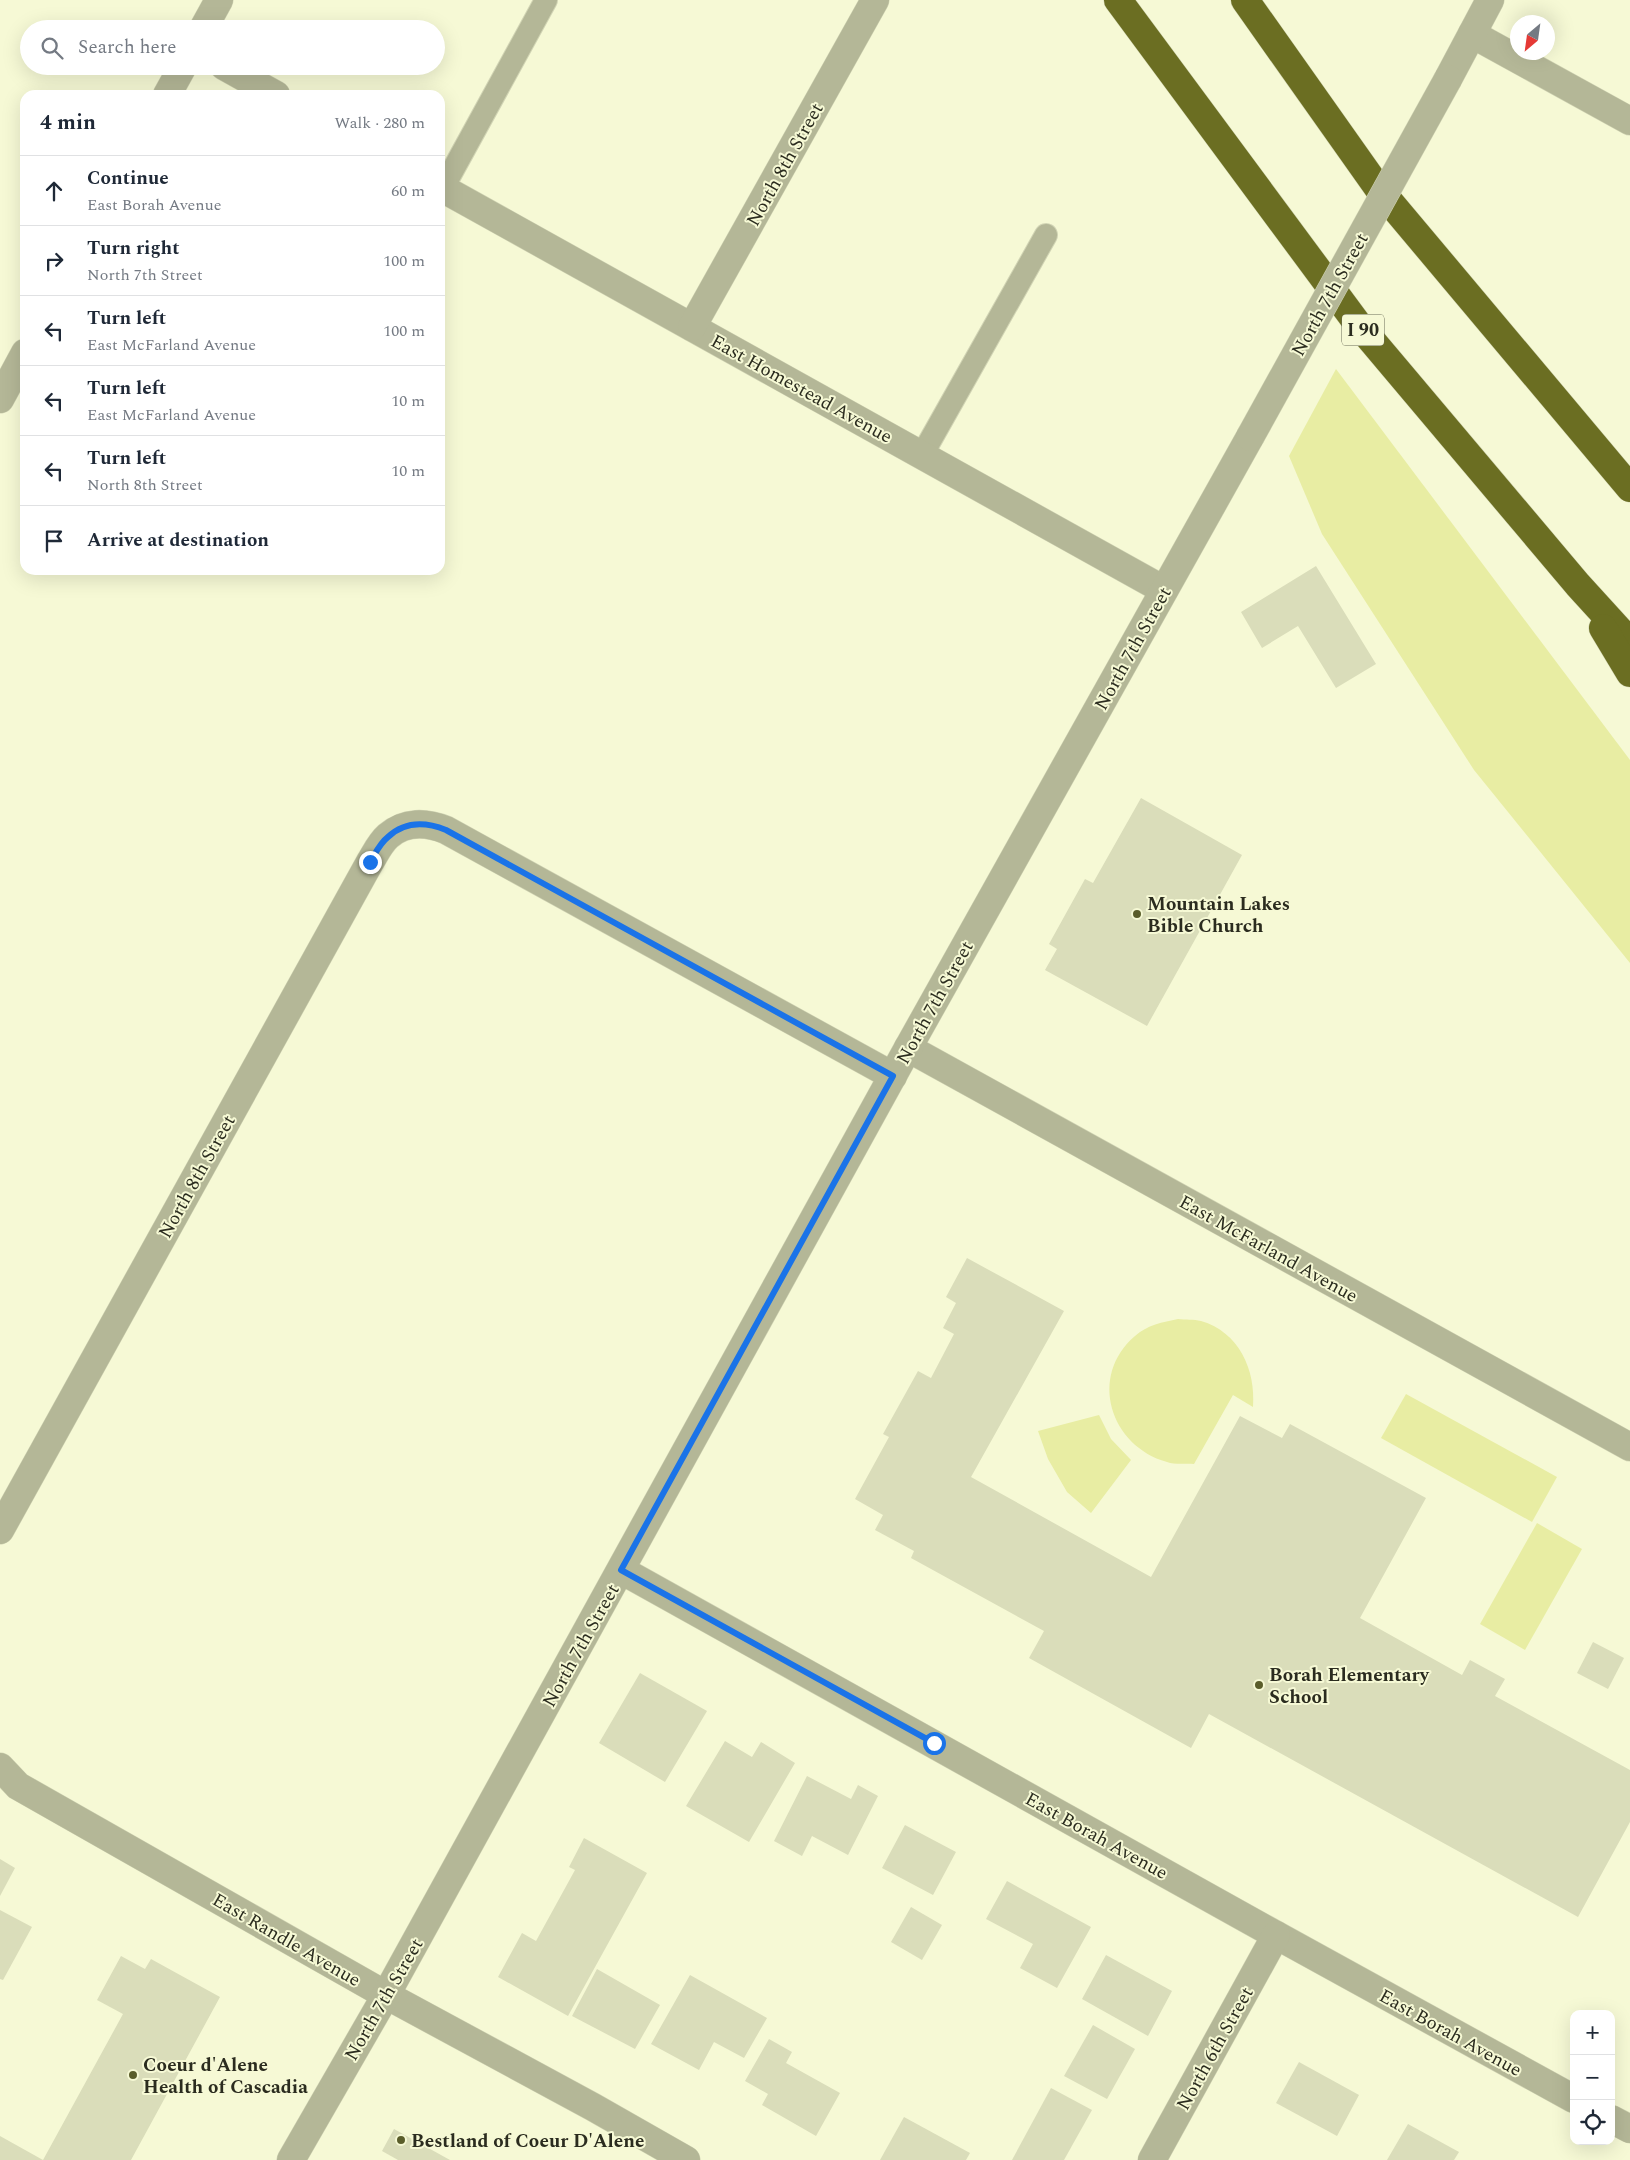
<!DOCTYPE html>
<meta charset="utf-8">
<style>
body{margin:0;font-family:Spectral,serif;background:#f6f6f7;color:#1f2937}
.controls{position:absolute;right:15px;bottom:15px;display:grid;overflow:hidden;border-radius:10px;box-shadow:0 5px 20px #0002}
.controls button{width:45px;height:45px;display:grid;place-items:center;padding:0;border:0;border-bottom:1px solid #e0e1e3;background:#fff;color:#1f2937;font:25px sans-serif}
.compass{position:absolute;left:1510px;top:15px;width:45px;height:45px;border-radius:50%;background:#fff;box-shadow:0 5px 20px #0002;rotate:209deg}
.stop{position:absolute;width:15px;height:15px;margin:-11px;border:4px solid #1a73e8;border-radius:50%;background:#fff}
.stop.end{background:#1a73e8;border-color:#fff;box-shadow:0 1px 5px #0008}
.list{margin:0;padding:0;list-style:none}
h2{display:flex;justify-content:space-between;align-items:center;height:65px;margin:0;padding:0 20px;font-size:21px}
h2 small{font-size:16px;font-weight:400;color:#747a83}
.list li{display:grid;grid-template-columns:32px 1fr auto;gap:15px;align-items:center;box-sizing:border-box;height:70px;padding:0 20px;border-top:1px solid #e0e1e3}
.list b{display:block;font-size:19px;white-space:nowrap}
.list p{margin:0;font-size:16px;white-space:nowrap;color:#747a83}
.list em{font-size:16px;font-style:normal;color:#747a83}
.icon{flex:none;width:28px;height:28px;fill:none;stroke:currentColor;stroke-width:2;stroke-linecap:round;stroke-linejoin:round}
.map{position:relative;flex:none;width:1630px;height:2160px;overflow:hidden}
.search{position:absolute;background:#fff;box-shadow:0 5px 20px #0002;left:20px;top:20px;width:425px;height:55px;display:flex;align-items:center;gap:12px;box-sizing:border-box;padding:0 18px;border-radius:28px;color:#747a83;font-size:19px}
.panel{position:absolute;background:#fff;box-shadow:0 5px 20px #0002;left:20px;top:90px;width:425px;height:485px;border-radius:15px}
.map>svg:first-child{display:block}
.green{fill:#e8eda3}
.building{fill:#daddba}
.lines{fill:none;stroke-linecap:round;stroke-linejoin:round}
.service-casing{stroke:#d1d4b4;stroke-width:24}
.minor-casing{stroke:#d1d4b4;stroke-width:29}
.motorway-casing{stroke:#d1d4b4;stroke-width:29}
.service{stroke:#b4b797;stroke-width:22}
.minor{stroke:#b4b797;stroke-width:28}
.motorway{stroke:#6b6e22;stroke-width:28}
.minor-bridge-casing{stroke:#d1d4b4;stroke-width:29;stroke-linecap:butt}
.minor-bridge{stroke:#b4b797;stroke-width:28}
.route{stroke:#1a73e8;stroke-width:6}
.poi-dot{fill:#5a5d2a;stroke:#f6f9d5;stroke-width:2}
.labels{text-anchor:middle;stroke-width:4;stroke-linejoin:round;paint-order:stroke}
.shield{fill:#f6f9d5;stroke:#686a56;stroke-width:1}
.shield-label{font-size:18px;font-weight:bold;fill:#2b2c1f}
.street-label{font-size:19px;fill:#2b2c1f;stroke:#f6f9d5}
.poi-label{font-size:19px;font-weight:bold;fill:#2b2c1f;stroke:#f6f9d5;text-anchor:start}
</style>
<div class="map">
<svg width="1630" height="2160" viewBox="0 0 1630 2160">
<rect width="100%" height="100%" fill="#f6f9d5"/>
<g class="green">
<polygon points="1336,369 1630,760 1630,963 1474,770 1322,534 1289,456"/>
<path d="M1178 1319C1185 1320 1194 1319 1201 1321 1239 1332 1256 1370 1253 1407L1233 1395 1194 1464C1186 1463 1175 1465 1167 1462 1110 1446 1088 1376 1135 1336 1147 1325 1163 1322 1178 1319Z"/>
<polygon points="1406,1394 1557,1477 1532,1522 1381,1438"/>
<polygon points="1099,1415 1111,1439 1131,1460 1091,1513 1067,1492 1048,1459 1038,1431"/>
<polygon points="1537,1523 1582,1549 1525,1650 1480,1624"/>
</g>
<g class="building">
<polygon points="1316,566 1376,664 1336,688 1298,626 1262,648 1241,612"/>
<polygon points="1141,798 1242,855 1147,1026 1045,970 1057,949 1049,944 1085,879 1093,883"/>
<polygon points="967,1258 1064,1311 971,1477 1151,1577 1240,1416 1282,1438 1290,1424 1426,1498 1360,1618 1462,1675 1470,1660 1505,1679 1495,1696 1630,1770 1630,1822 1578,1917 1209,1714 1191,1748 1029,1658 1044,1631 911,1558 914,1551 875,1530 883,1515 855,1499 889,1437 883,1434 918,1371 931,1378 954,1334 943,1328 956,1303 946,1297"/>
<polygon points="1593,1642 1624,1658 1608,1689 1577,1673"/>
<polygon points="640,1673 707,1711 665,1782 599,1743"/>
<polygon points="725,1741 752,1757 761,1742 795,1763 749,1842 686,1806"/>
<polygon points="807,1776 851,1799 858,1785 878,1796 848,1855 812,1836 802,1856 774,1841"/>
<polygon points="905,1825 956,1852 933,1895 882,1868"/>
<polygon points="584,1838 647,1873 568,2016 498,1977 522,1933 536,1941 575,1870 569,1867"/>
<polygon points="0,1859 15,1868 0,1896"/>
<polygon points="1007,1881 1091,1927 1057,1988 1020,1968 1033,1944 986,1919"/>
<polygon points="911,1907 942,1925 922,1960 891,1942"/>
<polygon points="0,1910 32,1927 3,1980 0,1979"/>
<polygon points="1106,1955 1172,1991 1148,2036 1082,1999"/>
<polygon points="121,1956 145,1969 151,1959 220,1997 131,2160 0,2160 0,2136 43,2160 123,2014 97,2000"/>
<polygon points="597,1969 660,2005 635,2049 572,2016"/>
<polygon points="690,1975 767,2018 744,2058 714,2042 699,2070 651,2044"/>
<polygon points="1093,2025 1135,2049 1107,2099 1064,2076"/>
<polygon points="769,2039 792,2052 786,2063 840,2093 816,2136 762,2105 768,2094 745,2081"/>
<polygon points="1299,2062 1359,2095 1337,2136 1276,2103"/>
<polygon points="1051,2088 1092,2110 1064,2160 1012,2160"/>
<polygon points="904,2117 970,2153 966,2160 880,2160"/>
<polygon points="1408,2124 1459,2152 1454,2160 1387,2160"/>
<polygon points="394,2129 450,2160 398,2160 382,2151"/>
</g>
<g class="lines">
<g class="service-casing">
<g id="service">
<polyline points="443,188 546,0"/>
<polyline points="922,455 1046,235"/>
</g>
</g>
<g class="minor-casing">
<g id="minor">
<polyline points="203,29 219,0"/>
<polyline points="1472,34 1630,121"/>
<polyline points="224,66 276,95"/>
<polyline points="1448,79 1490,0"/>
<polyline points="167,95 183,66"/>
<polyline points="440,187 1164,590"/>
<polyline points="692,327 875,0"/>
<polyline points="0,399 25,353"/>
<polyline points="908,1048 1630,1447"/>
<path d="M0 1530 370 862C375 854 380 843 388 836 405 821 426 822 446 830L893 1076"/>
<polyline points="621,1570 1276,1935 1574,2099"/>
<polyline points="0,1767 18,1786 386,1995 593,2107 686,2160"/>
<polyline points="1611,2119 1630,2129"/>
<polyline points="291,2160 386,1995 908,1048 1250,437"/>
<polyline points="1152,2160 1276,1935"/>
</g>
</g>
<g class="motorway-casing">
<g id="motorway">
<polyline points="1118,0 1357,323 1578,585 1630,642"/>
<polyline points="1245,0 1378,188 1630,488"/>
<polyline points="1603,628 1630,673"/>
</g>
</g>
<use href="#service" class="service"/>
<use href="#minor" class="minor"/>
<use href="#motorway" class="motorway"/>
<g class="minor-bridge-casing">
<polyline id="minor-bridge" points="1250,437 1448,79"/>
</g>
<use href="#minor-bridge" class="minor-bridge"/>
</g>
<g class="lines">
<path class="route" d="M370 862C375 854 380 843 388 837 405 821 426 822 446 830L893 1076 621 1570 934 1743"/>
</g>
<g class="poi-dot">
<circle cx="1137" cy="914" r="5"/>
<circle cx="1259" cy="1685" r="5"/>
<circle cx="133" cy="2075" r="5"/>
<circle cx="401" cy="2140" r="5"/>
</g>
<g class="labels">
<rect class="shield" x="1342" y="314.5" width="42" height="31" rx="4"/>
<g class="shield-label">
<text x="1363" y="336">I 90</text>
</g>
<g class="street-label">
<text transform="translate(784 164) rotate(-61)" y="7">North 8th Street</text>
<text transform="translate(1329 294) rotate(-61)" y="7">North 7th Street</text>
<text transform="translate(802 388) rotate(29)" y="7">East Homestead Avenue</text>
<text transform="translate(1132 648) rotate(-61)" y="7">North 7th Street</text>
<text transform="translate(934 1002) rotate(-61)" y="7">North 7th Street</text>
<text transform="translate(196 1176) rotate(-61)" y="7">North 8th Street</text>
<text transform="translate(1269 1248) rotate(29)" y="7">East McFarland Avenue</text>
<text transform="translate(580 1645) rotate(-61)" y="7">North 7th Street</text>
<text transform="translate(1097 1835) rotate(29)" y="7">East Borah Avenue</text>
<text transform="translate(287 1939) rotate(30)" y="7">East Randle Avenue</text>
<text transform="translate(383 1999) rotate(-60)" y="7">North 7th Street</text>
<text transform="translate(1451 2032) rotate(29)" y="7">East Borah Avenue</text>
<text transform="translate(1214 2048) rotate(-61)" y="7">North 6th Street</text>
</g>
<g class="poi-label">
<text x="1147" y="910">Mountain Lakes<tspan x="1147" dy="22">Bible Church</tspan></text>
<text x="1269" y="1681">Borah Elementary<tspan x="1269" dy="22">School</tspan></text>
<text x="143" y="2071">Coeur d'Alene<tspan x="143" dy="22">Health of Cascadia</tspan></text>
<text x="411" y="2147">Bestland of Coeur D'Alene</text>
</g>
</g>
</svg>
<div class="controls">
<button>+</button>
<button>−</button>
<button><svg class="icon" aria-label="locate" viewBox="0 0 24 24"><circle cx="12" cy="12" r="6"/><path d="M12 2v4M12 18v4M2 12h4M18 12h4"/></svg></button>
</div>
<svg class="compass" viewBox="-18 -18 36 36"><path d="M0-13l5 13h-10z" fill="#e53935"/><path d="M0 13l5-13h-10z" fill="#747a83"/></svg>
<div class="stop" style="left:934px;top:1743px"></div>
<div class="stop end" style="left:370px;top:862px"></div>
<div class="search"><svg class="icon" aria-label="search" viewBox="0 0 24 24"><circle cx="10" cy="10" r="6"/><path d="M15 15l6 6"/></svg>Search here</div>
<section class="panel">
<h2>4 min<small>Walk · 280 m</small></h2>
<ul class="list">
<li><svg class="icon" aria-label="ahead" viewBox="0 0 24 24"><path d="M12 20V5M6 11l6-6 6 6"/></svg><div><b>Continue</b><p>East Borah Avenue</p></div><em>60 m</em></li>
<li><svg class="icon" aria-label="right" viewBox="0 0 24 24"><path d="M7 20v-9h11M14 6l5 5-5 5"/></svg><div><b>Turn right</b><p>North 7th Street</p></div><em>100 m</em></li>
<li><svg class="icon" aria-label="left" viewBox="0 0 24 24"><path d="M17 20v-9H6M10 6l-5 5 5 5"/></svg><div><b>Turn left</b><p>East McFarland Avenue</p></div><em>100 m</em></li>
<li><svg class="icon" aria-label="left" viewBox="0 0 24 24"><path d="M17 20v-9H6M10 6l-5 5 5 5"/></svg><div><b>Turn left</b><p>East McFarland Avenue</p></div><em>10 m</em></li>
<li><svg class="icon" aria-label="left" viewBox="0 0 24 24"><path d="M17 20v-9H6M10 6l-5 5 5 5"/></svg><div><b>Turn left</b><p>North 8th Street</p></div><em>10 m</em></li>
<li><svg class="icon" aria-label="arrive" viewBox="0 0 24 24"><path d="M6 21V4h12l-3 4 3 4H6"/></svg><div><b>Arrive at destination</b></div></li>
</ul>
</section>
</div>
